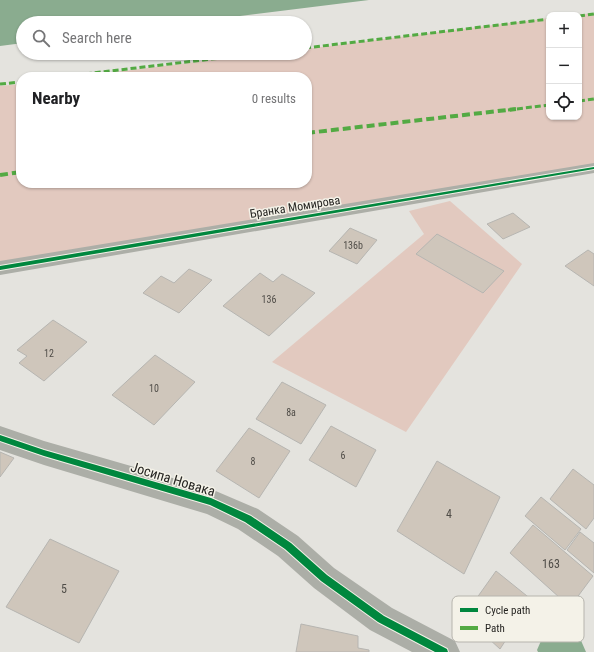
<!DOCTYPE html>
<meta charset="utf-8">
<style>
body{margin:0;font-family:"Roboto Condensed",sans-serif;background:#f2f2f2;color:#202124}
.controls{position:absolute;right:12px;top:12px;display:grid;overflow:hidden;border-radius:8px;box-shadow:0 1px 3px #0004}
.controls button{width:36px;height:36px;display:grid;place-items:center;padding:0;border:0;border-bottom:1px solid #e0e0e0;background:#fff;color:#202124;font:20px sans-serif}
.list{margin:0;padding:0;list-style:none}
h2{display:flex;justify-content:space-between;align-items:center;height:52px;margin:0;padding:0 16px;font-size:17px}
h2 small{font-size:13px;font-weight:400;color:#757577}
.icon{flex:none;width:22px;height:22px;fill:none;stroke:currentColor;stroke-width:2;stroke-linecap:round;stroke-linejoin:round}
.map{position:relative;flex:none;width:594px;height:652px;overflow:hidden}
.search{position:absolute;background:#fff;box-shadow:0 1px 3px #0004;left:16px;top:16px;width:296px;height:44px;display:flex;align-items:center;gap:10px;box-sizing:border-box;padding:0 14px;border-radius:22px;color:#757577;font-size:15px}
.panel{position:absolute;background:#fff;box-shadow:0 1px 3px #0004;left:16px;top:72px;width:296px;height:116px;border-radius:16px}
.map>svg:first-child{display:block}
.green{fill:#e2c9bf}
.water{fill:#8aac8f}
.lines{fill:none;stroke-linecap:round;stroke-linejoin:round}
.canal{fill:#8aac8f;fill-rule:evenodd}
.building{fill:#cfc6bb;stroke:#b6b5b1}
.street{fill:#acaea7;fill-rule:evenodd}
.quiet-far1{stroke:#53aa43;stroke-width:3;stroke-dasharray:6 3;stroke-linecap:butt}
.quiet{stroke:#53aa43;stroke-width:4;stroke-dasharray:8 4;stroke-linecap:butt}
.cycleway-casing{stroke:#f4f2e8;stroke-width:2}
.cycleway{fill:#00873e;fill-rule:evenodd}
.labels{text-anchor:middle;stroke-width:3;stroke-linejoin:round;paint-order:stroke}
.number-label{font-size:10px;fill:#504d48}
.street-label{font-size:12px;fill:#262522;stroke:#f4f2e8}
.near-number-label{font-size:12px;fill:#504d48}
.near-street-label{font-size:14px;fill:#262522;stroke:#f4f2e8}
.key{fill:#f4f2e8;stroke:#b6b4ad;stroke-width:1}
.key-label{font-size:11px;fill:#262522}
</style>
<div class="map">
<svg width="594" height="652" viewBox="0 0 594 652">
<rect width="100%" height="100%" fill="#e4e3de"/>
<g class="green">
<polygon points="594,13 594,169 0,270 0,86 21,84 21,183 307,183 307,77 75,77 269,53 305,53 305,49 549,18 549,117 579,117 579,15 576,15"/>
<polygon points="450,201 522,264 406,432 272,362 424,234 409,211"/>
</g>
<polygon class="water" points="0,0 369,0 184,23 23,23 23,43 0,46"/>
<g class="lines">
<polygon class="canal" points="560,627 579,636 586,652 538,652 537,650 544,634"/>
</g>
<g class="building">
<polygon points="513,213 530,227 503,239 487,224"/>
<polygon points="350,228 377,240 357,264 329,251"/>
<polygon points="437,234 504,271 483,293 416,254"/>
<polygon points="588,250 594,254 594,286 565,266"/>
<polygon points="189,269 212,280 179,313 143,293 161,276 174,283"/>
<polygon points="260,273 273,282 282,274 315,293 269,336 223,306"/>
<polygon points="53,320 87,342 44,381 19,363 27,356 17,350"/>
<polygon points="155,355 195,382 154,425 112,395"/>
<polygon points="282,382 326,405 301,444 256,419"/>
<polygon points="331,426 376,450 356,487 309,460"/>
<polygon points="249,428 290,451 259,498 216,471"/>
<polygon points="0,452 14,458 0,477"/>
<polygon points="437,461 500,497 464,574 397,531"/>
<polygon points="573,469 594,485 594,518 586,529 550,499"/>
<polygon points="541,497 581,529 565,550 525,516"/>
<polygon points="533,525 593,576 570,607 510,553"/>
<polygon points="580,532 594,543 594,573 567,550"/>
<polygon points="50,539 119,571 79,643 6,607"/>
<polygon points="496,571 532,600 500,649 464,616"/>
<polygon points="301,624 358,636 358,648 369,650 369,652 296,652"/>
</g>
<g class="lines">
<g class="street">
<polygon points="594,163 594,173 0,275 0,261"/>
<polygon points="0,426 44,441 211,489 258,509 298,536 334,568 392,608 455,641 460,652 412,652 370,630 314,588 278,556 238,529 207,514 44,465 0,450"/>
</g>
<g class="quiet-far1">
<polyline points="579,16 594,14"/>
<polyline points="305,48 549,19"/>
<polyline points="59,77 263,53"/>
<polyline points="0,84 21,82"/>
<polyline points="579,101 594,99"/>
<polyline points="508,110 549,105"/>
</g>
<g class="quiet">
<polyline points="307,133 516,109"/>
<polyline points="0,175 21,172"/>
</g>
<g class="cycleway-casing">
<g id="cycleway">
<polygon points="594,167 594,169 0,270 0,266"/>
<polygon points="0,435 44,450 211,498 251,516 291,543 327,575 384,616 447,649 448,652 435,652 378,622 321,581 285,549 245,522 210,505 44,456 0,441"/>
</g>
</g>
<use href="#cycleway" class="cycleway"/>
</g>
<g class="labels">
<g class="number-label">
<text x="353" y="249">136b</text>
<text x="269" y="303">136</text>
<text x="49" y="357">12</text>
<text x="154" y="392">10</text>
<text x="291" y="416">8a</text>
<text x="343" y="459">6</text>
<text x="253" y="465">8</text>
</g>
<g class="street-label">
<text transform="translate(295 207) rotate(-9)" y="4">Бранка Момирова</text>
</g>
<g class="near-number-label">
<text x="449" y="518">4</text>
<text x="551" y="568">163</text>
<text x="64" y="593">5</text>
</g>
<g class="near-street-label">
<text transform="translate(173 479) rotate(17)" y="5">Јосипа Новака</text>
</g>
</g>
<rect x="452" y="596" width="132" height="46" rx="6" class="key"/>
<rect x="460" y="608" width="18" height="4" fill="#00873e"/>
<rect x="460" y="626" width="18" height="4" fill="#53aa43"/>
<g class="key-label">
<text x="485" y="614">Cycle path</text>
<text x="485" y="632">Path</text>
</g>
</svg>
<div class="controls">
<button>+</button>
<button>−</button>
<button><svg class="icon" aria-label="locate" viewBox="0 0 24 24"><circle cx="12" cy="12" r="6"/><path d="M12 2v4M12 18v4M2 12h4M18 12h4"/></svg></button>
</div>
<div class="search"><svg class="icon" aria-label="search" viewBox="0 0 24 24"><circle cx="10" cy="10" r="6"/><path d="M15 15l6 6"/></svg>Search here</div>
<section class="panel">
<h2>Nearby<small>0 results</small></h2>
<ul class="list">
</ul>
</section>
</div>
